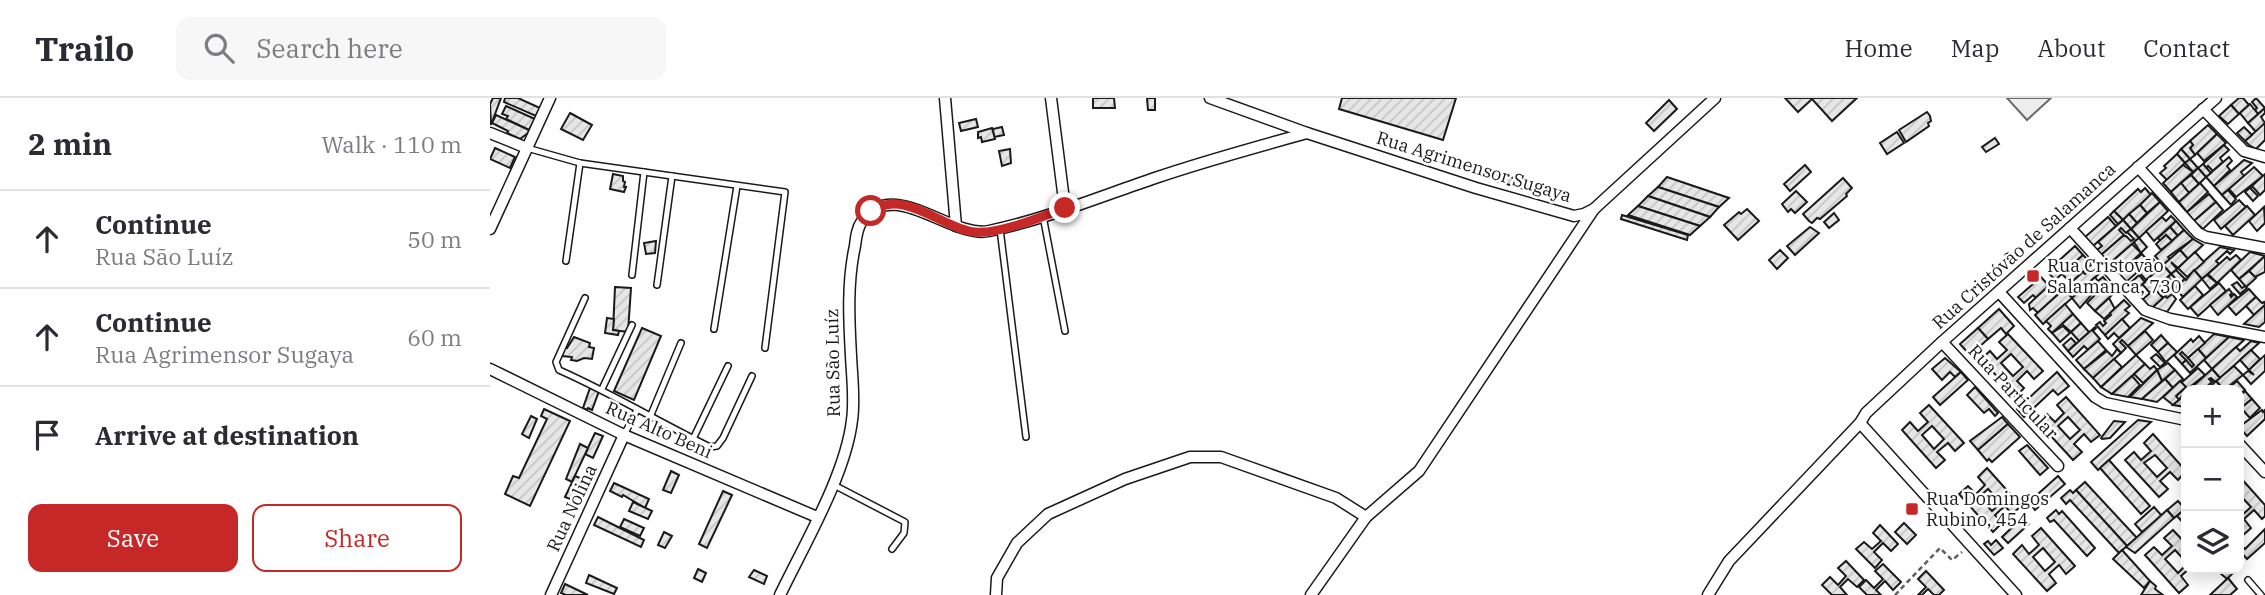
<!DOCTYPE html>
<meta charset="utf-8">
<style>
body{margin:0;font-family:"IBM Plex Serif",serif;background:#f7f7f7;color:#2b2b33}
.controls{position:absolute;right:21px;bottom:21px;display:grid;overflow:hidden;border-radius:14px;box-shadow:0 4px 18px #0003}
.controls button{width:63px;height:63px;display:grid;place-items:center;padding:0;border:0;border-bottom:2px solid #e1e1e2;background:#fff;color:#2b2b33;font:35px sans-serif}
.stop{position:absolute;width:21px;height:21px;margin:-16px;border:5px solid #c62828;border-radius:50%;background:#fff}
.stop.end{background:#c62828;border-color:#fff;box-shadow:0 2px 7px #0008}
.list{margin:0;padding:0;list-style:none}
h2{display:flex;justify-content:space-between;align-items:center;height:91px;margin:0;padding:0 28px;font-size:30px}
h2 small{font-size:23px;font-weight:400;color:#7c7c81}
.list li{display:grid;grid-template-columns:46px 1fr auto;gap:21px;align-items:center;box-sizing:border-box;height:98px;padding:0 28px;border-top:2px solid #e1e1e2}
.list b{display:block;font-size:26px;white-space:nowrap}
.list p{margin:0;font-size:23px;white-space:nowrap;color:#7c7c81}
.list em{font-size:23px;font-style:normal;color:#7c7c81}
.actions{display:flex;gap:14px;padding:21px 28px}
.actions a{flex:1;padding:16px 0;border:2px solid #c62828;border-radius:14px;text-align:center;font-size:24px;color:#c62828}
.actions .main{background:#c62828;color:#fff}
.icon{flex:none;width:38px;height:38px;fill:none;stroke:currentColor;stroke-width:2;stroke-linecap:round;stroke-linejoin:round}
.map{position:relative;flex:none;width:1775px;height:497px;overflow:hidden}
header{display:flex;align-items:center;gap:42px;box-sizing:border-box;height:98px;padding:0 35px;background:#fff;border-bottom:2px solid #e1e1e2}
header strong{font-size:33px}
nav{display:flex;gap:38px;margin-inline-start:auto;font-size:24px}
.search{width:490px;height:63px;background:#f7f7f7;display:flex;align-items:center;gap:18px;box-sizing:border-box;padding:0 24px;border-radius:14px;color:#7c7c81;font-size:26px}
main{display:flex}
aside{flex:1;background:#fff}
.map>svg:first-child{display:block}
.parking{fill:#ededed;stroke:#6a6a6a;stroke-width:2}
.building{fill:url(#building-hatch);stroke:#1a1a1a;stroke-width:2;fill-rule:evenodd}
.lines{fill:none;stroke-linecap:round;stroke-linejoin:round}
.lane-casing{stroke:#1a1a1a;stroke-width:8}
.street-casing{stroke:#1a1a1a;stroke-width:13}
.path{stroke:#5f5f5f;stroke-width:2.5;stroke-dasharray:5 3.5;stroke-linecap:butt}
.lane{stroke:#fff;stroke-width:5}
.street{stroke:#fff;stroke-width:10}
.route{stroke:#c62828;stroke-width:9}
.poi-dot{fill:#c62828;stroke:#fff;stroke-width:2.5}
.labels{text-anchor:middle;stroke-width:5;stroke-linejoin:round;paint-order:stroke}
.street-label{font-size:18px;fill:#1a1a1a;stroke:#fff}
.poi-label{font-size:18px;fill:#1a1a1a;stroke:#fff;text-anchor:start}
</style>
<header>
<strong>Trailo</strong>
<div class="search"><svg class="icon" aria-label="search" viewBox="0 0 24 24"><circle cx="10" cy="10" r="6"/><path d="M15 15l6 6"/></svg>Search here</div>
<nav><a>Home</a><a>Map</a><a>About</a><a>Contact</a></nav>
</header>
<main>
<aside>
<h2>2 min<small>Walk · 110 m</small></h2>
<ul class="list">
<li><svg class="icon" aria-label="ahead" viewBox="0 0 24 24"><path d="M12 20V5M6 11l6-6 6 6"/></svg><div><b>Continue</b><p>Rua São Luíz</p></div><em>50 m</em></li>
<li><svg class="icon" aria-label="ahead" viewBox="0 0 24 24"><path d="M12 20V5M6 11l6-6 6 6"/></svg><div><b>Continue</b><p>Rua Agrimensor Sugaya</p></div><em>60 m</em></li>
<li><svg class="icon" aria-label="arrive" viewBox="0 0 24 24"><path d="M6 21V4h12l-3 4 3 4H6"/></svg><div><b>Arrive at destination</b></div></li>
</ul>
<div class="actions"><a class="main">Save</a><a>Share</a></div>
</aside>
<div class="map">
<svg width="1775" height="497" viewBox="0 0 1775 497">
<defs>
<pattern id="building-hatch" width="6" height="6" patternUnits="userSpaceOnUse" patternTransform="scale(1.75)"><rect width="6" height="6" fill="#e6e6e6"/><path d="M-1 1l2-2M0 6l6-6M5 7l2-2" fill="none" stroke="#c5c5c5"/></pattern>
</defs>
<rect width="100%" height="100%" fill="#fff"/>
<polygon class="parking" points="1517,0 1561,0 1537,22"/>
<g class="building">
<polygon points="3,0 11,0 1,27 0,6"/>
<polygon points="15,0 28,0 50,10 46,18 14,4"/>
<polygon points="603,0 624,0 625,10 603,10"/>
<polygon points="657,0 665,0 665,12 658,12"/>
<polygon points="852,0 966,0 953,42 849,11"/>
<polygon points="1295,0 1367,0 1342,23 1322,1 1308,14"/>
<polygon points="1749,0 1753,0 1759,7 1749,16 1741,7"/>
<polygon points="1766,0 1775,10 1768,16 1765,12 1767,10 1762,4"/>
<polygon points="1179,2 1187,11 1164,33 1156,25"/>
<polygon points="1760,6 1768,16 1758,25 1750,15"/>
<polygon points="1741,7 1749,16 1738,26 1729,18"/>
<polygon points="16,8 45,21 39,32 16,21 18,18 12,16"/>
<polygon points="1775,10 1775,15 1771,19 1775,25 1766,34 1758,25"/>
<polygon points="1437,14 1440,18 1441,23 1438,25 1439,28 1416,44 1409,32"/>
<polygon points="80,15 102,27 93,42 71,31"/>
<polygon points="6,17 39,32 38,35 30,41 17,35 18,33 2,25"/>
<polygon points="486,21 488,29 471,33 469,25"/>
<polygon points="1775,25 1775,42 1766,51 1759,47 1755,43"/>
<polygon points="1718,27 1727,36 1705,57 1700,50 1703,47 1700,43"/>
<polygon points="512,29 514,37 504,39 503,31"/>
<polygon points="1754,29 1762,37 1755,43 1747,35"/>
<polygon points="502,30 505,41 492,44 491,39 488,40 488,34"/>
<polygon points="1407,34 1414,45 1397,56 1390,45"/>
<polygon points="1727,36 1736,45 1714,63 1707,55"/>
<polygon points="1505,40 1509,46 1496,54 1492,49"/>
<polygon points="1700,43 1703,47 1700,50 1705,57 1700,61 1691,51"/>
<polygon points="1734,47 1739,52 1730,60 1733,64 1723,73 1718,68 1716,70 1713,66"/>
<polygon points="5,50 25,59 20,70 0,61"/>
<polygon points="520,51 521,65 512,68 509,53"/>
<polygon points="1691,51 1700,61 1695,65 1687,56"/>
<polygon points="1687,56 1695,65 1677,82 1670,75 1676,70 1674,68"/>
<polygon points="1739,59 1742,63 1737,68 1740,72 1724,88 1716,79"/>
<polygon points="1700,61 1708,70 1703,74 1695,65"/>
<polygon points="1754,62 1762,65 1751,74 1754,78 1732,97 1724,88"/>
<polygon points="1713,66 1721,75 1716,79 1708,70"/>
<polygon points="1315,67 1321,74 1300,93 1294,86"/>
<polygon points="1693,67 1703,74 1681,94 1673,85"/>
<polygon points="1764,69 1773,78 1746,99 1739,91"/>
<polygon points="1708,70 1716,79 1709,86 1701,77"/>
<polygon points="1008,75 1036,84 1034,91 1006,83"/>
<polygon points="123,76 133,78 133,83 135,84 134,89 136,89 134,94 120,91"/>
<polygon points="1775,76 1775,92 1770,97 1762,88"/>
<polygon points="1701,77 1709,86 1699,95 1691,85"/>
<polygon points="1177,79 1239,100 1229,109 1168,89"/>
<polygon points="1353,80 1362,90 1356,96 1357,98 1330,121 1327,120 1322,125 1319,123 1313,116"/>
<polygon points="1691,85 1699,95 1689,104 1681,94"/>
<polygon points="1710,85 1718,94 1697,114 1689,104"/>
<polygon points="1762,88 1761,91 1768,98 1763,103 1755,94"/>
<polygon points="1168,89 1229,109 1220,119 1158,98"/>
<polygon points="1655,90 1661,97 1633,122 1624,113 1648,91 1651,94"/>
<polygon points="1738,92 1746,101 1741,107 1732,97"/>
<polygon points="1306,93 1317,104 1305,115 1301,111 1298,114 1292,106"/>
<polygon points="1662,95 1670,104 1657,115 1650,107"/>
<polygon points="1719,96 1726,104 1704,123 1697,114"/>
<polygon points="1158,98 1220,119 1210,128 1148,108"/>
<polygon points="1749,102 1756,109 1731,131 1724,122"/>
<polygon points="1670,104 1678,113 1649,140 1641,131"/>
<polygon points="1726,104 1733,112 1713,131 1704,123"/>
<polygon points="1650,107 1657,115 1647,125 1639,116"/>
<polygon points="1148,108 1210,128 1200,137 1138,117"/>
<polygon points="1757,108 1765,117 1743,137 1735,128"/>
<polygon points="1774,109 1775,125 1767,133 1759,123"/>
<polygon points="1257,111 1269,123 1248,142 1234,127 1249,114 1251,116"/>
<polygon points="1624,113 1633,122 1628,126 1620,117"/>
<polygon points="1344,115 1349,122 1339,130 1334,124"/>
<polygon points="1639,116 1647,125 1641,131 1633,122"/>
<polygon points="1132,117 1198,137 1197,142 1131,121"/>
<polygon points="1681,118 1686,123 1664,143 1656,133 1672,119 1676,123"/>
<polygon points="1618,119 1626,128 1603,148 1595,139"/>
<polygon points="1633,122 1641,131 1636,135 1631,130 1629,132 1634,137 1611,157 1607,152 1612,148 1608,144"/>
<polygon points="1686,123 1694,132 1688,138 1680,129"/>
<polygon points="1320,129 1329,135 1305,157 1297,148"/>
<polygon points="1680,129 1688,138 1682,143 1676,137 1670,143 1668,140"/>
<polygon points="1641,131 1649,140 1619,166 1611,157 1633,138 1636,138 1641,143 1644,141 1637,134"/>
<polygon points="1694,132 1703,141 1678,159 1680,161 1673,167 1665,158"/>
<polygon points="1676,137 1682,143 1671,152 1666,146"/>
<polygon points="1649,140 1657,149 1651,155 1644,144"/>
<polygon points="1703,141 1713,147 1698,161 1690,152"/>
<polygon points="166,143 165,155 156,156 154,145"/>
<polygon points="1642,146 1651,155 1628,176 1619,166"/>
<polygon points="1585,148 1593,157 1565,182 1557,173 1562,169 1565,173 1568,171 1564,167"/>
<polygon points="1730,149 1744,152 1740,156 1737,153 1726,163 1729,166 1712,181 1704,172"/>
<polygon points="1290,152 1298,160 1287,171 1279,162"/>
<polygon points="1690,152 1698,161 1688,170 1681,164 1687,171 1681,176 1673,167"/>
<polygon points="1705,154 1714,164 1697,179 1688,170"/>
<polygon points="1760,154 1775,158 1749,181 1741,172"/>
<polygon points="1652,156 1659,164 1636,184 1628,176"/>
<polygon points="1593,157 1602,166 1581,185 1572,176"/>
<polygon points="1746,157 1751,162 1727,185 1718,176 1737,159 1740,162"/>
<polygon points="1775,158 1775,174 1765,179 1759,173"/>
<polygon points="1663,161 1665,163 1661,167 1667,173 1656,182 1648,173"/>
<polygon points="1673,167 1681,176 1660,195 1652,186"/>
<polygon points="1604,169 1610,175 1582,200 1574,191 1593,174 1595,176"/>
<polygon points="1686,172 1695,181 1690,185 1681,176"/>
<polygon points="1704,172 1712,181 1693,199 1685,190 1695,181 1696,182"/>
<polygon points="1759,173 1766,180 1756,189 1749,181"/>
<polygon points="1681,176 1690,185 1673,200 1665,191 1675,182 1681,189 1684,186 1678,179"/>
<polygon points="1649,177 1655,184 1644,193 1638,187"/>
<polygon points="1717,177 1727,185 1720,191 1712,181"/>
<polygon points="1551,179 1559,188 1546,200 1543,197 1534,205 1528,199"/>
<polygon points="1605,179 1608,183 1613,179 1618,185 1604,197 1603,195 1590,210 1582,200"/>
<polygon points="1565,182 1574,191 1548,215 1543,210 1540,212 1539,206"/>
<polygon points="1747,184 1752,190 1755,188 1757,190 1750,196 1742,187"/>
<polygon points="1729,185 1736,193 1708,218 1700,209"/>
<polygon points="1615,187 1623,196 1605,213 1597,205"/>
<polygon points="1705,188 1713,197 1698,211 1690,202"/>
<polygon points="125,189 141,190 138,234 123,232"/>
<polygon points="1574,191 1582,200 1553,226 1545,217"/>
<polygon points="1665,191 1673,200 1661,211 1653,201"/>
<polygon points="1739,191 1742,195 1740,197 1741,199 1744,196 1747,199 1728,217 1720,207"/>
<polygon points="1759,191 1766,199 1746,217 1738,208"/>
<polygon points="1682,196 1686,201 1677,214 1661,211 1675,198 1677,200"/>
<polygon points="1766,199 1772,205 1774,204 1775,207 1764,217 1756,208"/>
<polygon points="1619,200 1625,211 1614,221 1605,213"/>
<polygon points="1634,202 1640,208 1635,212 1639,215 1615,237 1606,227 1610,224 1613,228 1616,225 1614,223 1621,217 1620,215"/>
<polygon points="1575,206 1583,216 1562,235 1558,231 1561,228 1556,223"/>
<polygon points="1775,207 1775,224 1769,229 1754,226"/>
<polygon points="1509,211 1524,228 1516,236 1511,230 1498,241 1488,230"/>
<polygon points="1583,216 1591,225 1581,234 1572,226"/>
<polygon points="117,220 124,221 123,232 129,233 128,237 115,235"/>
<polygon points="1651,220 1663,225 1638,248 1632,242 1630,244 1636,250 1631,255 1623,246"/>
<polygon points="1632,221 1640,230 1629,240 1624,235 1618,241 1615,237"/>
<polygon points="1591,225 1599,234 1589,243 1581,234"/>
<polygon points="1573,228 1580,235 1570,244 1562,235"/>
<polygon points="1605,229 1606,230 1603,233 1610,241 1598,252 1594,248 1583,259 1578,253"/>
<polygon points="152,230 171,238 144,302 124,293"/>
<polygon points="1488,230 1498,241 1480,257 1470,246"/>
<polygon points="1655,233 1663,242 1646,257 1638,248"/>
<path d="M1518 236 1553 273 1544 281 1537 273 1527 283 1534 290 1526 299 1491 261 1500 253 1507 261 1517 252 1509 244ZM1521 256 1533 269 1523 278 1511 265Z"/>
<polygon points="1724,236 1739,239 1716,260 1708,251"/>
<polygon points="1671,237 1678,245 1668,254 1661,247"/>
<polygon points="1709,238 1715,245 1698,260 1692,254 1690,256 1696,262 1692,266 1684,257 1701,241 1703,244"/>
<polygon points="84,239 100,245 99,249 104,250 102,261 94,260 87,263 81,262 82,259 72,258 73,249 77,250"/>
<polygon points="1739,239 1754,242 1722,271 1714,262"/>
<polygon points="1581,240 1586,245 1578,253 1573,247"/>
<polygon points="1608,243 1616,252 1594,271 1586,262"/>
<polygon points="1761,243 1769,245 1730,280 1722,271 1746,249 1750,253"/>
<polygon points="1678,245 1687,254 1676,264 1668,254"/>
<polygon points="1627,251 1631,255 1603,280 1594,271 1617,253 1622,258"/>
<polygon points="1708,251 1716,260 1700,275 1692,266 1696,262 1702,269 1704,267 1698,260"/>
<polygon points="1761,252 1770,261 1759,272 1750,262"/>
<polygon points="1666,256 1675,265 1670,269 1661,260"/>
<polygon points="1646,257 1655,266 1642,278 1622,296 1611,289"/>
<polygon points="1775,257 1775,273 1761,286 1753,277 1758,273 1764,277 1759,272"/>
<polygon points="1455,260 1471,274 1465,279 1460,274 1452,282 1442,271"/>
<polygon points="1624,261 1632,269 1611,289 1603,280"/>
<polygon points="1678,265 1685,272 1672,283 1667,272"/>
<polygon points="1655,266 1660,271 1664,268 1667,272 1653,285 1644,276"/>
<polygon points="1744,268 1753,277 1734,292 1726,283"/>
<polygon points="1708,270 1715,277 1696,292 1689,302 1686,298 1696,289 1691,285"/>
<polygon points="1722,271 1730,280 1725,284 1721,280 1719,281 1722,284 1713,292 1699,292"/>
<polygon points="1667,272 1672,283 1652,301 1640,299"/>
<polygon points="1685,272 1693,281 1683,290 1675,281"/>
<polygon points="1471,274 1478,282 1450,307 1443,299"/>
<polygon points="1567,274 1579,288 1568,297 1563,292 1534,319 1527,311"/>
<polygon points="1642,278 1650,287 1638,299 1622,296"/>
<polygon points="1675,281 1683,290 1667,304 1652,301"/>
<polygon points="1690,283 1696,289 1686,298 1689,302 1683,307 1673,299"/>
<polygon points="1726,283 1734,292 1716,292 1725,284"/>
<polygon points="1747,283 1755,292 1749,297 1749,292 1736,292"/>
<polygon points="1485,289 1508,315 1505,318 1499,311 1494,315 1477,297"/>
<polygon points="100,290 109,293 102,312 98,310 97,312 93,310"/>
<polygon points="1755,293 1762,301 1751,310 1749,307 1749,299"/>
<polygon points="1696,295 1696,309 1683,307 1689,302"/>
<path d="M1576 299 1610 337 1601 344 1594 336 1584 346 1592 354 1583 362 1548 324 1557 316 1565 324 1574 315 1567 307ZM1578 319 1590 332 1580 341 1568 328Z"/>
<polygon points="1762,301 1770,310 1760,320 1751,310"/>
<path d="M1439 307 1474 345 1465 353 1458 345 1447 354 1455 362 1446 370 1412 332 1420 324 1428 333 1438 324 1430 315ZM1442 328 1454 341 1444 351 1432 337Z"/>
<polygon points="54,311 80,323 40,408 15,396 23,378 29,380 57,321 51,318"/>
<polygon points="1772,312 1773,314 1775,312 1775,321 1757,338 1749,329"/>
<polygon points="41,318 47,321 39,340 32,336"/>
<polygon points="1512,319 1518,326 1488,352 1480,343"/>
<polygon points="1648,322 1661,324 1608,372 1601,364"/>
<polygon points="1624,323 1635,324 1620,340 1612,341 1611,340"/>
<polygon points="1518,326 1530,339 1502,364 1499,361 1497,363 1488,352"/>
<polygon points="105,335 113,338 103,360 95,356"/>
<path d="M1663 336 1696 373 1688 382 1680 374 1670 383 1678 391 1669 399 1635 362 1644 354 1651 362 1661 353 1654 345ZM1665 357 1677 370 1667 379 1654 365Z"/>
<polygon points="90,346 98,350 82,384 76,381"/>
<polygon points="1537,347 1558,370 1550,377 1529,353"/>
<polygon points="1619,362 1660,408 1651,416 1610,370"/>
<path d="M1497 370 1531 408 1522 416 1515 408 1505 417 1512 425 1503 434 1469 396 1478 388 1486 396 1495 387 1488 379ZM1498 391 1511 405 1502 413 1489 399Z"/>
<polygon points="181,373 189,377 181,395 173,392"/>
<polygon points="85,378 95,382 85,403 75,399"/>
<polygon points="1568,378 1575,386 1545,412 1539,404"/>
<polygon points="1749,378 1775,407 1775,418 1772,421 1764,412 1754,421 1761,430 1752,438 1749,434 1749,416 1751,418 1761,409 1749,396"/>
<polygon points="1595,384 1647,440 1637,448 1586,392"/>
<polygon points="124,385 159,401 155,410 133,397 132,399 120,393"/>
<polygon points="1580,392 1583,395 1586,392 1637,448 1629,455 1580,402 1576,406 1571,400"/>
<polygon points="233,393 242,397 217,450 209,446"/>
<polygon points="1688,403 1695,411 1684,420 1677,412"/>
<polygon points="143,404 162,413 158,421 139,413"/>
<polygon points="1664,409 1672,418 1652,434 1645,426"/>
<polygon points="1695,411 1696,413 1696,428 1687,418"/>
<polygon points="1566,412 1569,416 1572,413 1605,450 1597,458 1564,422 1560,424 1557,420"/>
<polygon points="1677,412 1684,420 1645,455 1636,449"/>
<polygon points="108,419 154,442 151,449 104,427"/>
<polygon points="1533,419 1539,426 1518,445 1512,439"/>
<polygon points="134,421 154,430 150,438 130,429"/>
<polygon points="1414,425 1426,437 1417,446 1405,434"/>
<polygon points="1390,427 1408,446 1401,453 1393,445 1384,454 1392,462 1385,470 1366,451 1374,444 1382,451 1391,443 1383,435"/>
<path d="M1551 430 1585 468 1576 476 1569 467 1559 476 1566 485 1557 493 1523 456 1532 447 1539 456 1549 447 1542 438ZM1553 450 1565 464 1555 473 1543 459Z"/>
<polygon points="1775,431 1775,445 1757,461 1749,452 1749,445 1755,451"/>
<polygon points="1683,432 1696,446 1696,464 1685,452 1675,461 1688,475 1696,467 1696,471 1699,471 1691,478 1698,487 1689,495 1655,457 1664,449 1672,457 1682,448 1674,440"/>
<polygon points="174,434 182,438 175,450 168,447"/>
<polygon points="1506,442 1513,450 1504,457 1494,446 1498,443 1501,447"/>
<polygon points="1632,452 1660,483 1654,490 1623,461"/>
<polygon points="1356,463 1374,482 1367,489 1358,481 1350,489 1357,497 1342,497 1332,487 1340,479 1348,487 1356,478 1348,470"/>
<polygon points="1393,466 1411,484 1403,492 1395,483 1386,492 1391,497 1377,497 1369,489 1376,482 1384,490 1393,481 1385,473"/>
<polygon points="208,471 216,475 212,484 204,480"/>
<polygon points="1735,471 1747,471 1737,481 1730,475"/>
<polygon points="264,472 277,478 274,486 259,479"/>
<polygon points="1436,473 1454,492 1449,497 1444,497 1438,491 1432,497 1428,497 1436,489 1428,481"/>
<polygon points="99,477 127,490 124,496 96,485"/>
<polygon points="1738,480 1747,491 1740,497 1720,497"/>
<polygon points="1660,483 1666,488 1665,491 1673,497 1651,497"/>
<polygon points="75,486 98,497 76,497 71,495"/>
</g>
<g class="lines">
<g class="lane-casing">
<g id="lane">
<polyline points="37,50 90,65 295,94 275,250"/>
<polyline points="553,118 575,233"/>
<polyline points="510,131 536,339"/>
<polyline points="76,163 90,65"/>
<polyline points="142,177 154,74"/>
<polyline points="167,187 182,78"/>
<path d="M95 200 66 264 69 272C121 295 169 324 220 349L227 348 233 340 262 278"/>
<polyline points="224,231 247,88"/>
<polyline points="112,291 142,227"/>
<polyline points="160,319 191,245"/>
<polyline points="134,337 147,312"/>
<polyline points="203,341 238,268"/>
<polyline points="342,386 415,424 414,435 402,451"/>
<polyline points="1758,482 1771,497"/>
</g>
</g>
<g class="street-casing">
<g id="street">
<polyline points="455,0 466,128"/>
<polyline points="561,0 575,110"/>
<polyline points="720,0 817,35 986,90 1084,118 1094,116 1104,111 1225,0"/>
<polyline points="1713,11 1754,53 1775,59"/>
<polyline points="0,35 37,50"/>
<polyline points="1648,69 1708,135 1716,139 1775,150"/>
<polyline points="1580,130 1655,212 1680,221 1775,239"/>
<polyline points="0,131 60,0"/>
<polyline points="1509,194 1605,299 1615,305 1696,322"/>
<polyline points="1452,244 1568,368"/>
<polyline points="0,271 134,337 327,419"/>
<polyline points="1370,325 1526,497"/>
<polyline points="1749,346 1775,374"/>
<polyline points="61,497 134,337"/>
<path d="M290 497C314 447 356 376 362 322 365 302 362 279 361 258 359 222 357 184 365 148 366 139 367 130 372 123 403 78 461 141 499 133 553 122 612 98 665 80 715 63 766 49 817 35"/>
<polyline points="506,497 507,480 527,445 558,416 635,381 700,359 731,359 846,400 876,419"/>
<polyline points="821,497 876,419 929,373 1104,111"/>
<polyline points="1218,497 1239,463 1370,325 1376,315 1452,244 1726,0"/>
</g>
</g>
<polyline class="path" points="1405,497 1450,450 1462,462 1472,454"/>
<use href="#lane" class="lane"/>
<use href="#street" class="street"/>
</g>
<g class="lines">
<path class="route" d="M381 113C415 90 453 131 485 134 507 137 554 118 575 110"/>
</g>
<g class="poi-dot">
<rect x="1536" y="171" width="14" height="14" rx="3.5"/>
<rect x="1415" y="404" width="14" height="14" rx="3.5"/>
</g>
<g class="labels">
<g class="street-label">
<text transform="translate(984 69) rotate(17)" y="6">Rua Agrimensor Sugaya</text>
<text transform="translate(1534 148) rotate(-42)" y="6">Rua Cristóvão de Salamanca</text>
<text transform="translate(343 265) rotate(-91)" y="6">Rua São Luíz</text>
<text transform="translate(1523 294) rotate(47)" y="6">Rua Particular</text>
<text transform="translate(169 332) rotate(24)" y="6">Rua Alto Beni</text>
<text transform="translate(82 410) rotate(-65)" y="6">Rua Nolina</text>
</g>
<g class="poi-label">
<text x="1557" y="174">Rua Cristovão<tspan x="1557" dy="21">Salamanca, 730</tspan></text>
<text x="1436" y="407">Rua Domingos<tspan x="1436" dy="21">Rubino, 454</tspan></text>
</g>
</g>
</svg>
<div class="controls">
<button>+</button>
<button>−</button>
<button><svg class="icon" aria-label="layers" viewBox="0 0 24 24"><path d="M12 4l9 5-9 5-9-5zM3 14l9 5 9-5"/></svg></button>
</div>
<div class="stop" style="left:381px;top:113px"></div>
<div class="stop end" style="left:575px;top:110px"></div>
</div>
</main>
